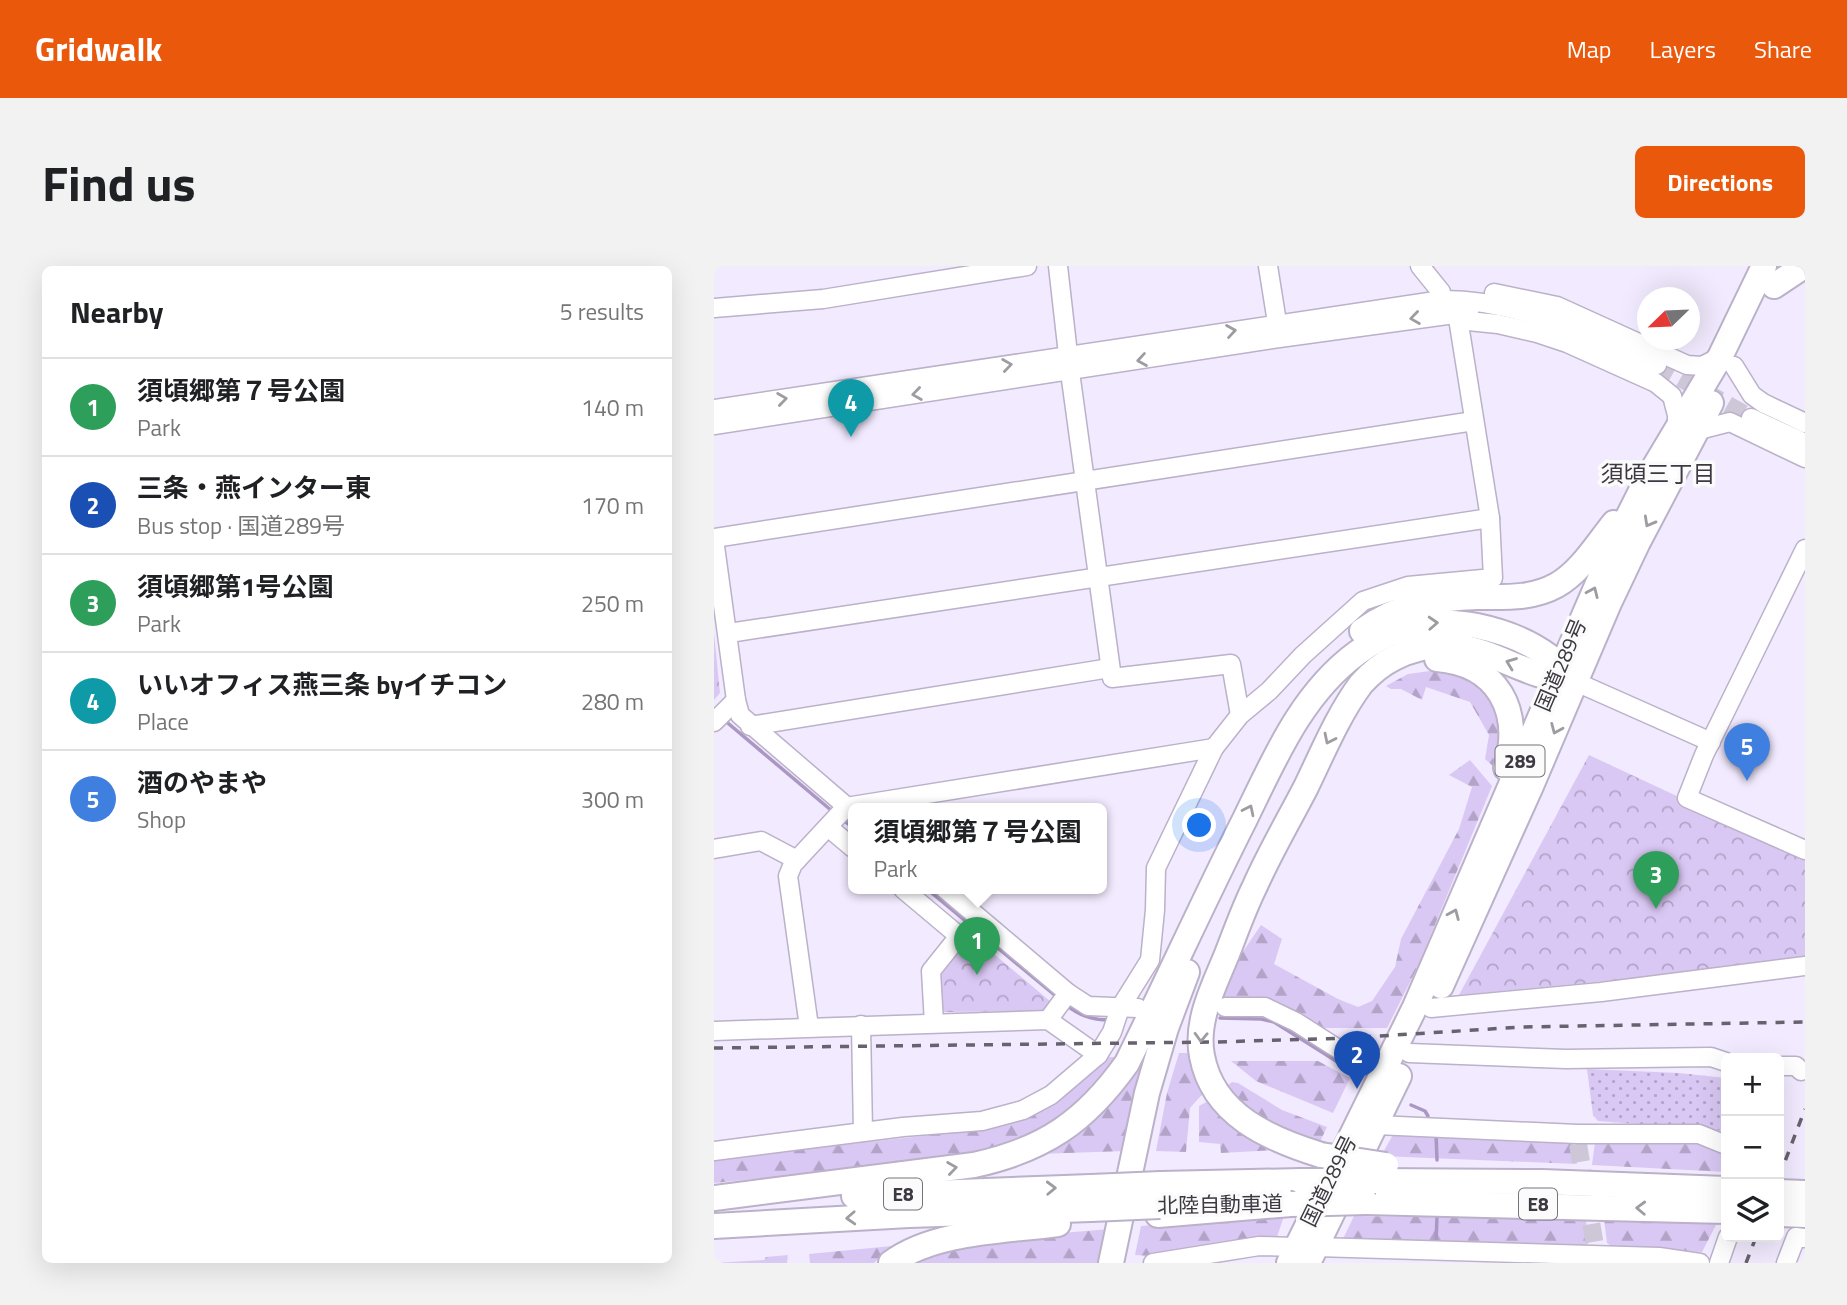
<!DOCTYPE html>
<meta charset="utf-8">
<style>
body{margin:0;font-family:"Titillium Web","Noto Sans JP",sans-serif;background:#f2f2f2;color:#202124}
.controls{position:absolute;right:21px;bottom:21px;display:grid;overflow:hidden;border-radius:10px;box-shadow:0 7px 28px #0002}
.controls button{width:63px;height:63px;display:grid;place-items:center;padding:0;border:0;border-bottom:2px solid #e0e0e0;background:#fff;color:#202124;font:35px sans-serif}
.compass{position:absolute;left:923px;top:21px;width:63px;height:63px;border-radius:50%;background:#fff;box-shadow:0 7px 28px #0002;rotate:247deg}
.you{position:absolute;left:486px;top:560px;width:24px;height:24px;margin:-18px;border:5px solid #fff;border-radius:50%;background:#1a73e8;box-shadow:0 0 0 10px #1a73e833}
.badge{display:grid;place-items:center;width:46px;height:46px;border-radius:50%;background:#ea580c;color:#fff;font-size:23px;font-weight:700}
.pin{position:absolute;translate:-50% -58px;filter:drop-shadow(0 2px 4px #0008)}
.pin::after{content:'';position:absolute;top:37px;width:24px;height:21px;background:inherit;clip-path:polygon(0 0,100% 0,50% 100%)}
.popup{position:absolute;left:134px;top:537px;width:259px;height:91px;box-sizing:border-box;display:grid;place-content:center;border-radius:10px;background:#fff;filter:drop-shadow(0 2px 5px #0005);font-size:23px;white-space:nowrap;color:#757577}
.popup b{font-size:26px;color:#202124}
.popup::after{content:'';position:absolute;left:50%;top:100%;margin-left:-14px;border:14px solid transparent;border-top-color:#fff}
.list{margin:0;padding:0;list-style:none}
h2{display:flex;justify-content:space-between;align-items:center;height:91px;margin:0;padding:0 28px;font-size:30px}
h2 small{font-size:23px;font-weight:400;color:#757577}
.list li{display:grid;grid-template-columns:46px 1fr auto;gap:21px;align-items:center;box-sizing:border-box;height:98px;padding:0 28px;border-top:2px solid #e0e0e0}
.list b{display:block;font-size:26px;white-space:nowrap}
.list p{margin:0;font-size:23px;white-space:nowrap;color:#757577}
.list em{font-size:23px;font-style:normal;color:#757577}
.icon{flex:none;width:38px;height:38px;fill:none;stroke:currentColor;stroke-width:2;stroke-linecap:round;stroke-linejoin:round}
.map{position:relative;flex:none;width:1091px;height:997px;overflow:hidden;border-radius:10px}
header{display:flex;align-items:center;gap:42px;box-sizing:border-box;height:98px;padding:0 35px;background:#ea580c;color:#fff}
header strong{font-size:33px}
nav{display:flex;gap:38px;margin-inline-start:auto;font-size:24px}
.intro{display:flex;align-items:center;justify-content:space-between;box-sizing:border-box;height:168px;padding:0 42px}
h1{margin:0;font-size:49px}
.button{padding:18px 32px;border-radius:10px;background:#ea580c;color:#fff;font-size:24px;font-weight:700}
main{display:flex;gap:42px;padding:0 42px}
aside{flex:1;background:#fff;border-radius:10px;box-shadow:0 7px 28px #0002}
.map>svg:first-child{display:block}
.grass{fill:url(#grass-dots)}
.forest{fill:url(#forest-firs)}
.park{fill:url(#park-crowns)}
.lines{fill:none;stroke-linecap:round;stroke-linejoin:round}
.stream{stroke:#aa98c3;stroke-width:3.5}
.minor-tunnel{stroke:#cec7d8;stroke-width:18;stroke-dasharray:18 9;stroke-linecap:butt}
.minor-casing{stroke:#bbb1c9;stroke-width:21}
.highway-casing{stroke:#bbb1c9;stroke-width:28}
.minor{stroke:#fff;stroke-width:18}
.highway{stroke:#fff;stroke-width:24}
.rail{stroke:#67626e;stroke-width:3.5;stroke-dasharray:9 9;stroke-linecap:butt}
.highway-bridge-casing{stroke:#bbb1c9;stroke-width:28;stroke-linecap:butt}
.highway-bridge{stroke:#fff;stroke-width:24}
.oneway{stroke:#9e9ca0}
.labels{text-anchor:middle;stroke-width:7;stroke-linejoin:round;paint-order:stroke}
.shield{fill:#fbfbfb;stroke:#76737a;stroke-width:2}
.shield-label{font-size:19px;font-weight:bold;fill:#3d3942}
.street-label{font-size:21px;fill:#3d3942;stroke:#fbfbfb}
.neighbourhood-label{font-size:23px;fill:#3d3942;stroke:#fbfbfb}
</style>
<header>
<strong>Gridwalk</strong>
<nav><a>Map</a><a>Layers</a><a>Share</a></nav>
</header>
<div class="intro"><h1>Find us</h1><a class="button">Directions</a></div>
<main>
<aside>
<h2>Nearby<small>5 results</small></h2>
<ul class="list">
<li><span class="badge" style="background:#2e9e5b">1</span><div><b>須頃郷第７号公園</b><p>Park</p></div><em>140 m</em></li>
<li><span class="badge" style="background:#1a4fb4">2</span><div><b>三条・燕インター東</b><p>Bus stop · 国道289号</p></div><em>170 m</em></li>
<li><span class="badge" style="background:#2e9e5b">3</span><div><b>須頃郷第1号公園</b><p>Park</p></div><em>250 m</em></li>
<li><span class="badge" style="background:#0f9aa8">4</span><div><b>いいオフィス燕三条 byイチコン</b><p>Place</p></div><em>280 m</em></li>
<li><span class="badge" style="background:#3f7fe0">5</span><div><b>酒のやまや</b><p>Shop</p></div><em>300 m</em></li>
</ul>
</aside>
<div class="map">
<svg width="1091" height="997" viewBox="0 0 1091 997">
<defs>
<pattern id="grass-dots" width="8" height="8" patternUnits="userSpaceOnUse" patternTransform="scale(1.75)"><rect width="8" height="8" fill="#dac8f4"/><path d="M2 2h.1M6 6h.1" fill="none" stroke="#b2a3c7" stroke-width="1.8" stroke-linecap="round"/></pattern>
<pattern id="forest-firs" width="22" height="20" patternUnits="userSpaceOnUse" patternTransform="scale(1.75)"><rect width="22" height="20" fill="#dac8f4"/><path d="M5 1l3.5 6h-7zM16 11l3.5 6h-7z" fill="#b2a3c7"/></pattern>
<pattern id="park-crowns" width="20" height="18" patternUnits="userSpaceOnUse" patternTransform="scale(1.75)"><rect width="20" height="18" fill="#dac8f4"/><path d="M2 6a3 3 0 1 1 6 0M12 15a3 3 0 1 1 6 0" fill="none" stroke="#b2a3c7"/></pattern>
</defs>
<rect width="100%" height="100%" fill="#f2eafe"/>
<polygon class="grass" points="873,803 965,807 1012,812 1012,865 884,855 879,849"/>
<g class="forest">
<path d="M716 405C731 405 746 404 760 412 789 429 796 474 780 501L771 493 775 469 756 436 712 421 708 434 687 423H677L672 420 694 408Z"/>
<polygon points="756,494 778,520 704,700 673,762 603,762 506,732 515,706 547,659 568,673 560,698 624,733 644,741 658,735 681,701 687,673 745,563 758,521 735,509"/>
<polygon points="465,787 479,787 491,825 476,842 472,886 442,885 453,827"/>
<polygon points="425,788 435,789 411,885 324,888"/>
<polygon points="392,791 407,791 394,810 339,862 295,882 239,893 0,917 0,893 253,865 297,857 331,842 362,820"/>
<polygon points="517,795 604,795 636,812 619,847 542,815"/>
<polygon points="518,816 524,817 568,844 613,861 604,880 569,871 508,824"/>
<polygon points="496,834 562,884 507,887 506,878 485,876 485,840"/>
<polygon points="680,867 858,872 863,898 667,890"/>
<polygon points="881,876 1012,876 1012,906 878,899"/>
<polygon points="570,950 561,977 436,990 421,989 427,960"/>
<polygon points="640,950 872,953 874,978 870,981 628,975"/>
<polygon points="890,953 1003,957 988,986 900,982 893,977"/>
<polygon points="396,963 388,997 188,997 198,989 312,970"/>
<polygon points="178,980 160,997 96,997 95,988"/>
<polygon points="74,989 73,997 0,997 50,994 52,991"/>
</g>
<g class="park">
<polygon points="0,367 6,427 0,434"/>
<polygon points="875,489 1091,590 1091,696 745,729"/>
<polygon points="255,667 337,736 329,745 230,746 225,742 223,706"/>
</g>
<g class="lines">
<g class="stream">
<polyline points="9,453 118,545"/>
<polyline points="127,552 139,562"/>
<polyline points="213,623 343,731"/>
<path d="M351 738C365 749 377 754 395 754"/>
<polyline points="506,752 547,753 560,756 638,805"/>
<polyline points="697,839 711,845 714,850"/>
<polyline points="722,868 723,894"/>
<polyline points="722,977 723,950"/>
</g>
<g class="minor-tunnel">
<polyline points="943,99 1037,152"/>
<polyline points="864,878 882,986"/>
</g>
<g class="minor-casing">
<g id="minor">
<polyline points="344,0 356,106 398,412 517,398 526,449"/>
<polyline points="554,0 565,69"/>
<polyline points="706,0 727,26 728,34"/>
<polyline points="780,27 843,40 973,99 988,100 1006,91"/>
<polyline points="0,42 109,33 313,0"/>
<polyline points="744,54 784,58 823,67 853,77 942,117 958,130 963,149 963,162"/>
<polyline points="1020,100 1038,129 1049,137 1091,157"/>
<path d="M0 143 728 34C805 33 873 69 943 99"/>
<polyline points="1037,152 1091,177"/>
<polyline points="0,159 565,72 755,46"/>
<polyline points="981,165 1016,156 1091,192"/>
<polyline points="0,272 760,155"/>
<polyline points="0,273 22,434 26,449 139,546"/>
<polyline points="1091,283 990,489 973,532 1091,584"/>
<polyline points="15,367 776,252"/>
<polyline points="862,416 997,476"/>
<polyline points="0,456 22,434"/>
<polyline points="36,460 396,402"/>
<polyline points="114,561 139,582"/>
<polyline points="0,583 47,575 83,594"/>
<polyline points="189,623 245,670 217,705 220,757"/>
<polyline points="231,623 354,727 374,740 424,742"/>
<polyline points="511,741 551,741 582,756 632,788 671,800"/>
<polyline points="717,742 887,726 1091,700"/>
<polyline points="334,754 354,727"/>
<polyline points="147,759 149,866"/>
<polyline points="95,761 74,610 79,598 132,541 500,482"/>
<polyline points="0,765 334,754 384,789"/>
<polyline points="695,787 852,793 997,791 1012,796"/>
<polyline points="1065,800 1082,800 1087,805"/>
<polyline points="662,859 863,868 985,868 1012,879"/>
<polyline points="0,885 189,861 268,855 309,844 337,829 384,789 398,766 406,742 436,694 441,644 442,602 500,482 526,449 555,425 589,389 649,335 694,320 779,312 776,252 743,46"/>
<polyline points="602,981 945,991 986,997"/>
<polyline points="439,997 545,980 582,981"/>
<polyline points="1005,997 1014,971"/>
<polyline points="1072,997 1082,971 1091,972"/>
</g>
</g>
<g class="highway-casing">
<g id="highway">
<polyline points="1060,20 1090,0"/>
<path d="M648 365C683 339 722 332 764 331 791 331 818 333 843 319 867 305 883 278 900 257"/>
<path d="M723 393C784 398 809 445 792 502"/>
<polyline points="727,720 817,520 895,337 923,278 997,137"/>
<path d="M607 889C555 873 499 849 488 790 481 755 500 720 513 688 522 665 530 642 541 620 556 586 575 554 592 521 609 486 624 449 647 418 656 408 668 398 680 392 753 356 793 409 858 416"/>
<polyline points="662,915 828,916 1012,923"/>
<polyline points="447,918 587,915"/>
<polyline points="1065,926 1091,927"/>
<polyline points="140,930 377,921"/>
<path d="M0 932 260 899C330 884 372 855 413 797 453 716 490 634 531 553 560 494 587 428 643 387 679 360 718 351 763 360 802 368 837 385 862 416"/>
<polyline points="652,936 1012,945"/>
<polyline points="1065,948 1091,949"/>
<polyline points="444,949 577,938"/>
<polyline points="0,960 195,949 377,943"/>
<path d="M177 997C220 965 291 965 344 958"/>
<polyline points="397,997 433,827 452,762 473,706"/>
<polyline points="575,997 701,741 904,271 932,215 1006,91 1050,0"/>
<polyline points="594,997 685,810"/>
</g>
</g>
<use href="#minor" class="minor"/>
<use href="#highway" class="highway"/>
<g class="rail">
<polyline points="0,782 502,776 634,772 808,761 1091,756"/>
<polyline points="1065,911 1091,843"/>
<polyline points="1032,997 1042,971"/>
</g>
<g class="highway-bridge-casing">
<g id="highway-bridge">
<polyline points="607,889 672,899"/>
<polyline points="587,915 662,915"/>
<polyline points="377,921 447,918"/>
<polyline points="577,938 652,936"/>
<polyline points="377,943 446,940"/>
</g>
</g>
<use href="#highway-bridge" class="highway-bridge"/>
</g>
<defs><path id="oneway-chevron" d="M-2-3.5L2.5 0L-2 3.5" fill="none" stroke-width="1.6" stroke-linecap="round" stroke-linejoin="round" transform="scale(1.75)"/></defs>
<g class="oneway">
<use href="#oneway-chevron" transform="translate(701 52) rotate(172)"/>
<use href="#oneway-chevron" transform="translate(517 65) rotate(-9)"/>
<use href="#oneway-chevron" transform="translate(428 94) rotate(171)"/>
<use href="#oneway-chevron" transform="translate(293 99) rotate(-8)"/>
<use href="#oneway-chevron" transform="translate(203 128) rotate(172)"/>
<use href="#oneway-chevron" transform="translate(68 133) rotate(-8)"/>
<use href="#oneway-chevron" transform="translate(935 256) rotate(119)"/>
<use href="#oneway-chevron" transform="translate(879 326) rotate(-66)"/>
<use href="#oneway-chevron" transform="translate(719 357) rotate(-3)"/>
<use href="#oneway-chevron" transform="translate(797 397) rotate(-159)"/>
<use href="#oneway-chevron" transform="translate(842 463) rotate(113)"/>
<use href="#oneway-chevron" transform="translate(615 473) rotate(116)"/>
<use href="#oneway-chevron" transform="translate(535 544) rotate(-64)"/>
<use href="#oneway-chevron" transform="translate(740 648) rotate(-67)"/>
<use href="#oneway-chevron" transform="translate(487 771) rotate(92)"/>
<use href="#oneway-chevron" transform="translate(238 902) rotate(-8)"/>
<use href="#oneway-chevron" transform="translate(337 922) rotate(-2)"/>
<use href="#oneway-chevron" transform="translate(927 942) rotate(-178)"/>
<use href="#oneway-chevron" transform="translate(137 952) rotate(177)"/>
</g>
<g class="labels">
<g class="shield">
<rect x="781.5" y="479.5" width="49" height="31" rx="5"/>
<rect x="170" y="912.5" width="38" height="31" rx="5"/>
<rect x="805" y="922.5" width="38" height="31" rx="5"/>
</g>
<g class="shield-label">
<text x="806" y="502">289</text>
<text x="189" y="935">E8</text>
<text x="824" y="945">E8</text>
</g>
<g class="street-label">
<text transform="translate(847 399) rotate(-67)" y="7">国道289号</text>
<text transform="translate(615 915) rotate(-64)" y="7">国道289号</text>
<text transform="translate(506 939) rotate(-1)" y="7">北陸自動車道</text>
</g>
<g class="neighbourhood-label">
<text x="944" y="216">須頃三丁目</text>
</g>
</g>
</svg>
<div class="controls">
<button>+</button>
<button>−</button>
<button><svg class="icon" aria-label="layers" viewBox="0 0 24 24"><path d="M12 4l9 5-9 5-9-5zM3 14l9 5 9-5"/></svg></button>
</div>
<svg class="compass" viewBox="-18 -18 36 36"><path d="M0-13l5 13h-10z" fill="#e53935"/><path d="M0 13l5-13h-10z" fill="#757577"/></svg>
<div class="you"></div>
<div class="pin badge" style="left:263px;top:709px;background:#2e9e5b">1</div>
<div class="popup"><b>須頃郷第７号公園</b>Park</div>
<div class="pin badge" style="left:643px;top:823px;background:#1a4fb4">2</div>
<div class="pin badge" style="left:942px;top:643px;background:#2e9e5b">3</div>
<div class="pin badge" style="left:137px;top:171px;background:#0f9aa8">4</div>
<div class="pin badge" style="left:1033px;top:515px;background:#3f7fe0">5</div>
</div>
</main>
